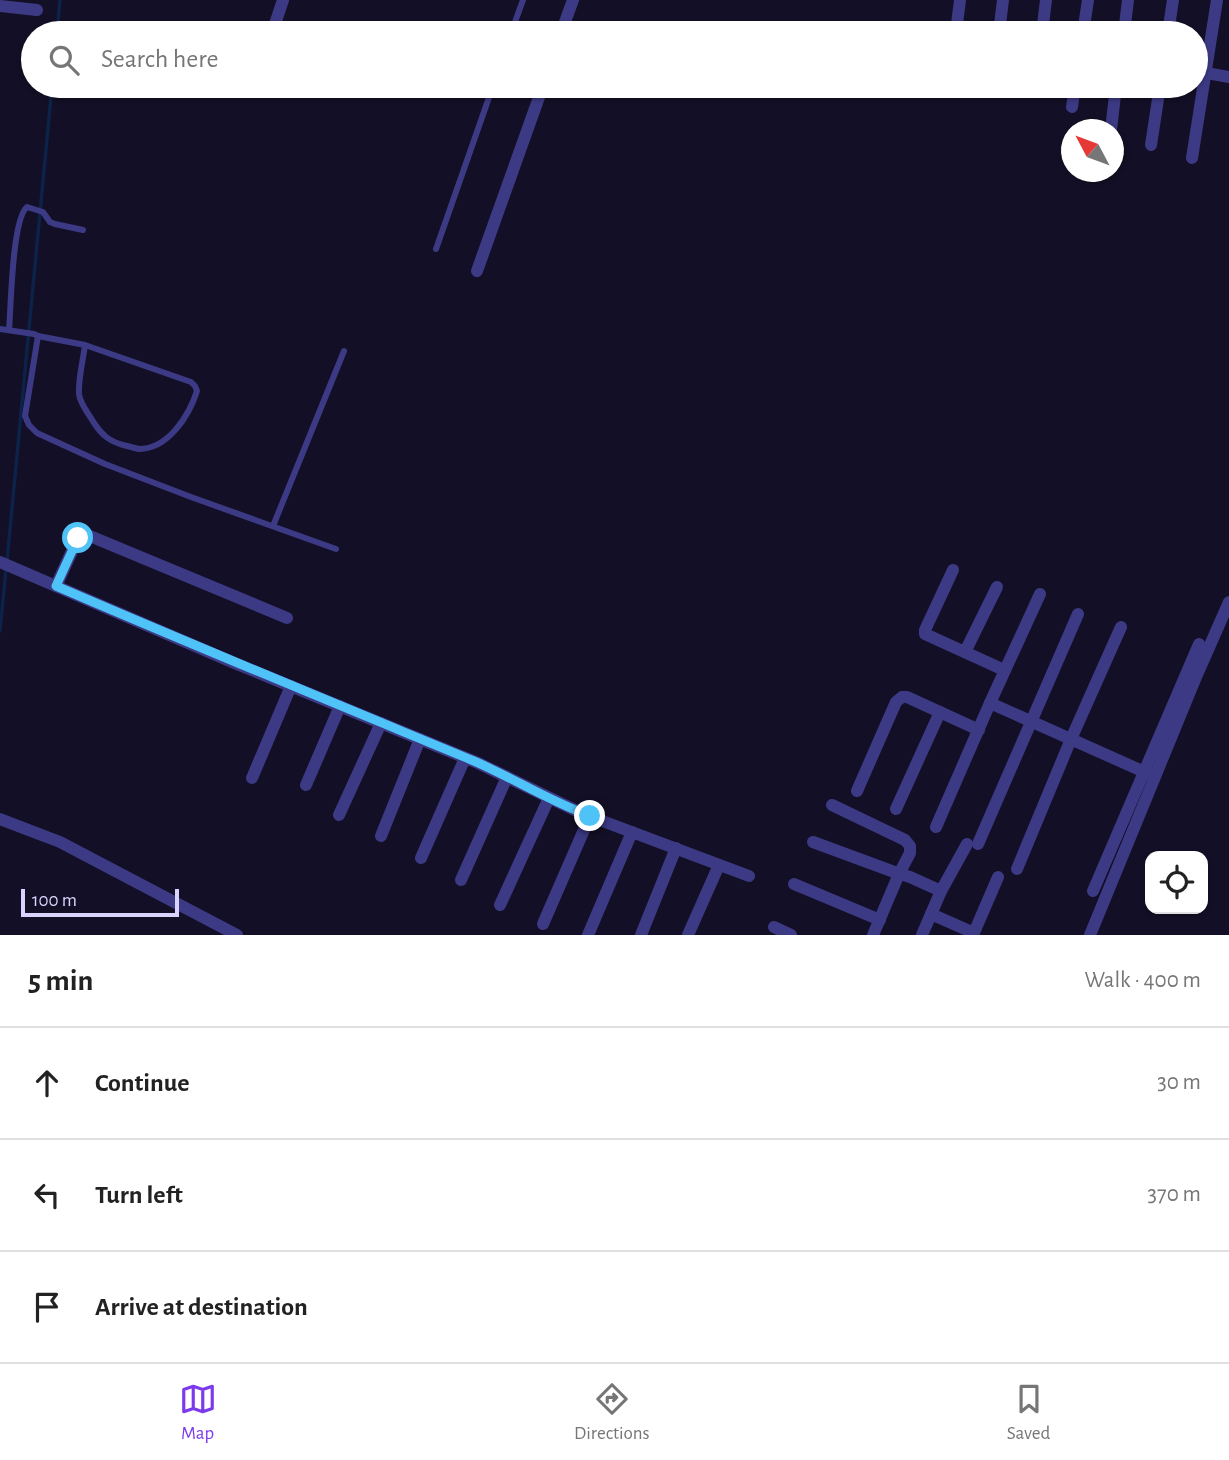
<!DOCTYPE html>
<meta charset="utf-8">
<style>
body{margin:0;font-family:"Alegreya Sans",sans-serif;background:#f2f2f2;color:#222}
.controls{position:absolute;right:21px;bottom:21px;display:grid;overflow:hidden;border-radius:14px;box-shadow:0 2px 5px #0004}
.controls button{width:63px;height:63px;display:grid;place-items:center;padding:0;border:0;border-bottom:2px solid #e0e0e0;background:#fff;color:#222;font:35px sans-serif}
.compass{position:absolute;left:1061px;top:119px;width:63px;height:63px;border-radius:50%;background:#fff;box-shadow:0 2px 5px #0004;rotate:311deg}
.scale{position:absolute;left:21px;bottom:18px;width:158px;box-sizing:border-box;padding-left:7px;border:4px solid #d9d4ff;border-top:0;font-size:19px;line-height:24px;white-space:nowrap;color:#d9d4ff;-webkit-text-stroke:5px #130f26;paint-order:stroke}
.stop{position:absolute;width:21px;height:21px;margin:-16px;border:5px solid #4fc3f7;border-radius:50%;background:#fff}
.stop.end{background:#4fc3f7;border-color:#fff;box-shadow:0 2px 7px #0008}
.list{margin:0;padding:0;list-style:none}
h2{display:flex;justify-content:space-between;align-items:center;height:91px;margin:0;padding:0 28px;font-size:30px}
h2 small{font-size:23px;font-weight:400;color:#767676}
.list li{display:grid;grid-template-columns:46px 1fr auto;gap:21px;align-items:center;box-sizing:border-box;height:112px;padding:0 28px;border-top:2px solid #e0e0e0}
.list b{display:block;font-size:26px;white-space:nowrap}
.list em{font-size:23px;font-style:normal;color:#767676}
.icon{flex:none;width:38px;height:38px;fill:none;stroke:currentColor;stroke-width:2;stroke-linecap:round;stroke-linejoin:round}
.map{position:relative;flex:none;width:1229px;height:935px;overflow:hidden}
.search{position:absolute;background:#fff;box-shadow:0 2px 5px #0004;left:21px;right:21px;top:21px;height:77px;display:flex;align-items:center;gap:18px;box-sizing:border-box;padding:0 24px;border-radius:38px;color:#767676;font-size:26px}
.sheet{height:427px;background:#fff}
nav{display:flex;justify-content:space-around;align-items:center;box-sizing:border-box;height:98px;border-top:2px solid #e0e0e0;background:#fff;font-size:19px;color:#767676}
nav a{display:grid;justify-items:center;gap:4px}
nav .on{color:#7c3aed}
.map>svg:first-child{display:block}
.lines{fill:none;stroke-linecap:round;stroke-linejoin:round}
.stream{stroke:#0c2248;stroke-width:3.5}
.lane{stroke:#3d3a85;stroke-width:6}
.street{stroke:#3d3a85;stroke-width:12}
.route{stroke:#4fc3f7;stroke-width:9}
</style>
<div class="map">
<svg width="1229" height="935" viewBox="0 0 1229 935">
<rect width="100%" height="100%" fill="#130f26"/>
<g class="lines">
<g class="stream">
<polyline points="57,33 60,0"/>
<polyline points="7,561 52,86"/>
<polyline points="0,631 6,569"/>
</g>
<g class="lane">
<polyline points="511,33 523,0"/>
<polyline points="436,249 493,86"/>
<polyline points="0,329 34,334 38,336 25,416 29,425 37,433 105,464 191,497 336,549"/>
<path d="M9 330C11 308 12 219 27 207L43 212 50 222 55 224 83 230"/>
<path d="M38 336 85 345 191 382 195 386 197 391C189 416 168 449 139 449 134 448 128 446 123 445 109 441 102 435 94 423 89 414 80 404 79 394 78 379 83 361 85 345"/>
<polyline points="273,526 344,351"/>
</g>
<g class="street">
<polyline points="0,6 37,10"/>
<polyline points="957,24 960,0"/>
<polyline points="272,33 283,0"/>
<polyline points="561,33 573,0"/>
<polyline points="999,33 1003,0"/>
<polyline points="1042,33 1046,0"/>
<polyline points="1083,33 1088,0"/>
<polyline points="1124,33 1128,0"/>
<polyline points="1168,33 1173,0"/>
<polyline points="1196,71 1229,77"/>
<polyline points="252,89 253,86"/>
<polyline points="1072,107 1075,86"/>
<polyline points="1111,130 1116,86"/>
<polyline points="1151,145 1160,86"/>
<polyline points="1192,158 1217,0"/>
<polyline points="477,271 543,86"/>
<polyline points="0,562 232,662 478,763 581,813 749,876"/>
<polyline points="953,570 925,630 925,634 1004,670"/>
<polyline points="56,586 78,538 85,534 287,618"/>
<polyline points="965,652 997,587"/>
<polyline points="990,703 1149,774"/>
<polyline points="252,778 291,686"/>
<polyline points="306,785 340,706"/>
<polyline points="857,791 896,702 902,697 907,697 979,730"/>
<polyline points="832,805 905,840 910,846 910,853 899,874 873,935"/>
<polyline points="896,809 940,712"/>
<polyline points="339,815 381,723"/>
<polyline points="0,819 60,842 237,935"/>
<polyline points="936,827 990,703 1040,594"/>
<polyline points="381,836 420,739"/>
<polyline points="813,842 897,873 910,877 941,891"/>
<polyline points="978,844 1078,614"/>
<polyline points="421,858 465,758"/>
<polyline points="1017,869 1071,739 1121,627"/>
<polyline points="461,880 507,777"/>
<polyline points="794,884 880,920"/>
<polyline points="1093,891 1199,644"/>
<polyline points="500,905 549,798"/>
<polyline points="931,914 974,933"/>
<polyline points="543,924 590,816"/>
<polyline points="774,927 791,935"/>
<polyline points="588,935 632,832"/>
<polyline points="641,935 676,848"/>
<polyline points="688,935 719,865"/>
<polyline points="922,935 941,891 967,844"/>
<polyline points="973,935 998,877"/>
<polyline points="1090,935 1196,677 1229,602"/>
</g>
</g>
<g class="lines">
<path class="route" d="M78 538 56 586C195 646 334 703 474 761 513 778 549 801 590 816"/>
</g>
</svg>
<div class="controls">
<button><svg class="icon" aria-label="locate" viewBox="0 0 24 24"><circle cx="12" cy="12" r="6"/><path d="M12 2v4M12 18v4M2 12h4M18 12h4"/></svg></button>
</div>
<svg class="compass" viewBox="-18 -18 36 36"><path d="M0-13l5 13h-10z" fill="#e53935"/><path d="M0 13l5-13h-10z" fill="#767676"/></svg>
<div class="scale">100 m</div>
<div class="stop" style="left:78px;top:538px"></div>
<div class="stop end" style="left:590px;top:816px"></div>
<div class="search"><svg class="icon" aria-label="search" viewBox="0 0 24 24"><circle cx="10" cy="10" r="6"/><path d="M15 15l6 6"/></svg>Search here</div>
</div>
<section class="sheet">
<h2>5 min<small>Walk · 400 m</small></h2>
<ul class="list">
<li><svg class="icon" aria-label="ahead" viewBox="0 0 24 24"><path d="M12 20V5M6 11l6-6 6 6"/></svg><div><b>Continue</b></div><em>30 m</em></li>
<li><svg class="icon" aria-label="left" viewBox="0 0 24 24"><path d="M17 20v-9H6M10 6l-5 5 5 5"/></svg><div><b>Turn left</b></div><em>370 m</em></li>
<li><svg class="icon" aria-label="arrive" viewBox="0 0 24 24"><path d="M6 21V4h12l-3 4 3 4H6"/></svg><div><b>Arrive at destination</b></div></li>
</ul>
</section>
<nav>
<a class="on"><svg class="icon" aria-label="map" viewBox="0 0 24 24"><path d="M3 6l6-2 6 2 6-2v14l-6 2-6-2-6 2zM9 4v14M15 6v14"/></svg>Map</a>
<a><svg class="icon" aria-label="directions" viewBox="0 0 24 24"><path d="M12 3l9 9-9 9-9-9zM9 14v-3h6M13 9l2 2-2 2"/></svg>Directions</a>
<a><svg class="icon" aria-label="saved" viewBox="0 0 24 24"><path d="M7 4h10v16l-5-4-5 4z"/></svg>Saved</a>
</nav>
